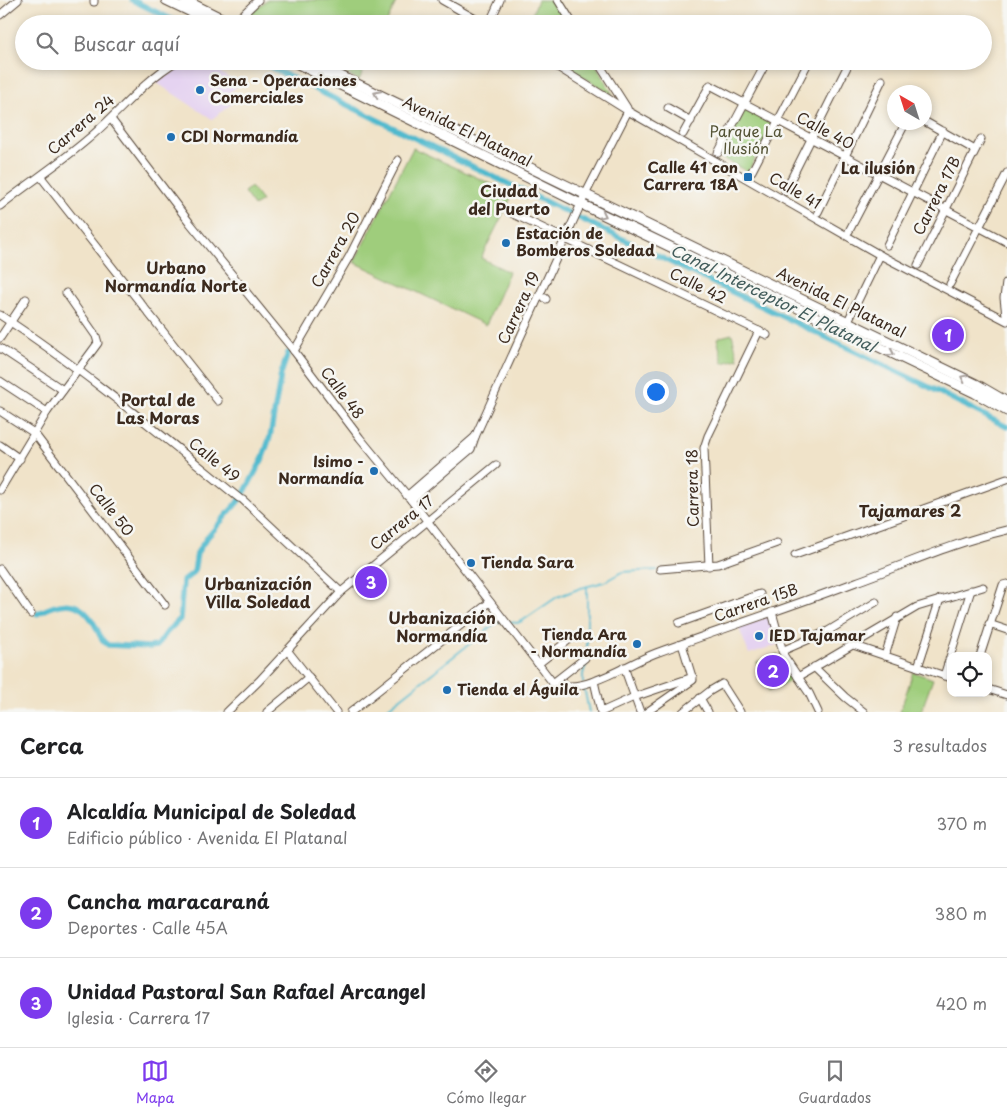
<!DOCTYPE html>
<html lang="es">
<meta charset="utf-8">
<style>
body{margin:0;font-family:"Playpen Sans",sans-serif;background:#f2f2f2;color:#202124}
.controls{position:absolute;right:15px;bottom:15px;display:grid;overflow:hidden;border-radius:10px;box-shadow:0 2px 8px #0003}
.controls button{width:45px;height:45px;display:grid;place-items:center;padding:0;border:0;border-bottom:1px solid #e0e0e0;background:#fff;color:#202124;font:25px sans-serif}
.compass{position:absolute;left:887px;top:85px;width:45px;height:45px;border-radius:50%;background:#fff;box-shadow:0 2px 8px #0003;rotate:321deg}
.you{position:absolute;left:655px;top:391px;width:18px;height:18px;margin:-12px;border:4px solid #fff;border-radius:50%;background:#1a73e8;box-shadow:0 0 0 8px #1a73e833}
.badge{display:grid;place-items:center;width:32px;height:32px;border-radius:50%;background:#7c3aed;color:#fff;font-size:16px;font-weight:700}
.pin{position:absolute;translate:-50% -50%;border:2px solid #fff;box-shadow:0 1px 5px #0006}
.list{margin:0;padding:0;list-style:none}
h2{display:flex;justify-content:space-between;align-items:center;height:65px;margin:0;padding:0 20px;font-size:21px}
h2 small{font-size:16px;font-weight:400;color:#757577}
.list li{display:grid;grid-template-columns:32px 1fr auto;gap:15px;align-items:center;box-sizing:border-box;height:90px;padding:0 20px;border-top:1px solid #e0e0e0}
.list b{display:block;font-size:19px;white-space:nowrap}
.list p{margin:0;font-size:16px;white-space:nowrap;color:#757577}
.list em{font-size:16px;font-style:normal;color:#757577}
.icon{flex:none;width:28px;height:28px;fill:none;stroke:currentColor;stroke-width:2;stroke-linecap:round;stroke-linejoin:round}
.map{position:relative;flex:none;width:1007px;height:712px;overflow:hidden}
.search{position:absolute;background:#fff;box-shadow:0 2px 8px #0003;left:15px;right:15px;top:15px;height:55px;display:flex;align-items:center;gap:12px;box-sizing:border-box;padding:0 18px;border-radius:28px;color:#757577;font-size:19px}
.sheet{height:335px;background:#fff}
nav{display:flex;justify-content:space-around;align-items:center;box-sizing:border-box;height:70px;border-top:1px solid #e0e0e0;background:#fff;font-size:14px;color:#757577}
nav a{display:grid;justify-items:center;gap:2px}
nav .on{color:#7c3aed}
.map>svg:first-child{display:block}
.built{fill:#e5d3f1}
.green{fill:#9fcd7b;stroke:#6d7c4c}
.lines{fill:none;stroke-linecap:round;stroke-linejoin:round}
.stream{stroke:#50b9cd;stroke-width:2}
.canal{stroke:#50b9cd;stroke-width:5.5}
.minor-casing{stroke:#564638;stroke-width:9}
.major-casing{stroke:#564638;stroke-width:11}
.minor{stroke:#fff;stroke-width:7}
.major{stroke:#fff;stroke-width:9}
.oneway{stroke:#a79f9a}
.poi-dot{fill:#1f6fb2;stroke:#f6f6f2;stroke-width:2}
.labels{text-anchor:middle;stroke-width:5;stroke-linejoin:round;paint-order:stroke}
.poi-label{font-size:15px;font-weight:bold;fill:#3b2a1e;stroke:#f6f6f2;text-anchor:start}
.street-label{font-size:15px;fill:#3b2a1e;stroke:#f6f6f2}
.park-label{font-size:15px;fill:#545335;stroke:#f6f6f2}
.neighbourhood-label{font-size:16px;font-weight:bold;fill:#3b2a1e;stroke:#f6f6f2}
.water-label{font-size:16px;font-style:italic;fill:#425c5b;stroke:#f6f6f2}
</style>
<div class="map">
<svg width="1007" height="712" viewBox="0 0 1007 712">
<rect width="100%" height="100%" fill="#f6f6f2"/>
<filter id="ink" filterUnits="userSpaceOnUse"><feTurbulence type="fractalNoise" baseFrequency=".02" numOctaves="2"/><feDisplacementMap in="SourceGraphic" scale="10" xChannelSelector="R" yChannelSelector="G"/><feConvolveMatrix kernelMatrix="1 2 1 2 8 2 1 2 1" color-interpolation-filters="sRGB"/></filter>
<filter id="wash" filterUnits="userSpaceOnUse"><feTurbulence type="fractalNoise" baseFrequency=".0096" numOctaves="4" result="noise"/><feDisplacementMap in="SourceGraphic" scale="20" xChannelSelector="R" yChannelSelector="G"/><feGaussianBlur stdDeviation="1.12" result="paint"/><feColorMatrix in="noise" values="0 0 0 0 0 0 0 0 0 0 0 0 0 0 0 0 0 1.4 0 .05"/><feComposite in="paint" operator="in"/></filter>
<g filter="url(#wash)">
<rect width="100%" height="100%" fill="#f0e3c9"/>
<g class="built">
<polygon points="188,61 204,61 239,85 226,95 233,103 212,119 157,83"/>
<polygon points="770,616 779,644 749,654 739,628"/>
</g>
<g class="green">
<polygon points="267,0 397,0 386,24 244,24 241,22"/>
<polygon points="538,0 554,0 570,24 528,24"/>
<polygon points="321,61 368,61 359,80"/>
<polygon points="557,61 594,61 613,95"/>
<polygon points="744,109 773,124 748,172 718,156"/>
<polygon points="413,148 513,194 481,258 509,272 486,325 354,262"/>
<polygon points="251,187 262,201 254,206 244,192"/>
<polygon points="732,334 738,359 723,363 717,338"/>
<polygon points="778,654 790,681 769,691 757,662"/>
<polygon points="913,672 933,679 921,712 900,712"/>
</g>
<g class="lines">
<g class="stream">
<polyline points="509,622 517,623 522,621 557,597 581,588 604,582 622,572 657,570"/>
<polyline points="583,683 583,674 587,660 587,586"/>
<polyline points="584,687 589,712"/>
<polyline points="383,712 496,623 502,621"/>
</g>
<g class="canal">
<polyline points="132,0 181,24"/>
<polyline points="258,61 457,159 931,388 1007,427"/>
<path d="M37 614C64 599 82 599 97 629 100 636 102 641 108 645L149 647 157 646 167 632 180 619 183 581 194 572 197 553 206 539 242 497 262 460 270 437 281 374 288 353"/>
</g>
</g>
</g>
<g filter="url(#ink)">
<g class="lines">
<g class="minor-casing">
<g id="minor">
<polyline points="442,0 484,24"/>
<polyline points="558,0 573,24"/>
<polyline points="94,2 94,0"/>
<polyline points="0,15 18,0"/>
<polyline points="233,24 258,0"/>
<polyline points="489,24 500,0"/>
<polyline points="548,61 628,111 880,255 1007,321"/>
<polyline points="597,61 627,108"/>
<polyline points="668,108 691,121"/>
<polyline points="111,119 190,223 291,347 360,438 411,500 553,683"/>
<polyline points="924,121 975,150"/>
<polyline points="683,134 710,85 1007,242"/>
<polyline points="718,153 767,61"/>
<polyline points="752,171 809,61"/>
<polyline points="41,177 218,401"/>
<polyline points="785,191 850,61"/>
<path d="M0 206C29 183 60 163 88 139 118 114 143 81 177 61"/>
<polyline points="509,212 767,335"/>
<polyline points="818,212 882,80"/>
<polyline points="849,231 906,122"/>
<polyline points="887,245 943,131"/>
<polyline points="918,265 981,139"/>
<polyline points="950,284 1007,173"/>
<polyline points="545,298 546,299"/>
<path d="M0 315C84 370 161 435 239 498"/>
<polyline points="848,321 880,255"/>
<polyline points="0,338 26,299"/>
<polyline points="0,348 63,390"/>
<polyline points="294,351 349,257 398,160"/>
<polyline points="0,381 47,412"/>
<polyline points="0,411 34,433 165,605"/>
<polyline points="0,445 20,459"/>
<polyline points="0,490 47,412 98,343 96,336 66,293"/>
<polyline points="407,496 475,437 585,195 628,111"/>
<polyline points="243,500 341,592"/>
<polyline points="411,500 471,449 475,437"/>
<polyline points="795,555 1007,479"/>
<polyline points="709,566 704,448 708,436 759,331"/>
<polyline points="0,569 31,614"/>
<polyline points="660,569 718,564 777,543"/>
<polyline points="772,612 784,656 809,693 818,712"/>
<polyline points="679,623 760,594"/>
<polyline points="989,624 1007,630"/>
<polyline points="853,645 951,678"/>
<polyline points="287,650 336,712"/>
<polyline points="782,651 828,631 876,602"/>
<polyline points="885,656 897,617"/>
<polyline points="980,656 1003,585 1007,584"/>
<polyline points="538,664 570,639"/>
<polyline points="624,667 640,712"/>
<polyline points="814,667 845,697 864,712"/>
<polyline points="918,667 940,599"/>
<polyline points="944,676 971,590"/>
<polyline points="798,677 917,607 983,587"/>
<polyline points="594,681 601,712"/>
<path d="M553 683C566 688 581 686 594 681 615 674 635 661 656 653 722 629 790 607 856 582 906 564 955 542 1007 530"/>
<polyline points="553,683 585,658"/>
<polyline points="988,689 1007,695"/>
<polyline points="700,698 708,712"/>
<polyline points="227,712 259,681 341,592 496,465"/>
<polyline points="267,712 309,677"/>
<polyline points="351,712 490,602"/>
<polyline points="601,712 634,697 693,677"/>
<polyline points="647,712 693,680 682,644"/>
<polyline points="683,712 710,691 722,684 740,712"/>
</g>
</g>
<g class="major-casing">
<g id="major">
<polyline points="166,0 216,24"/>
<polyline points="185,0 233,24"/>
<polyline points="292,61 581,204 975,393 1007,411"/>
<polyline points="310,61 976,384 1007,402"/>
<polyline points="1007,283 1005,298 1007,315"/>
</g>
</g>
<use href="#minor" class="minor"/>
<use href="#major" class="major"/>
</g>
<defs><path id="oneway-chevron" d="M-2-3.5L2.5 0L-2 3.5" fill="none" stroke-width="1.6" stroke-linecap="round" stroke-linejoin="round" transform="scale(1.25)"/></defs>
<g class="oneway">
<use href="#oneway-chevron" transform="translate(377 94) rotate(-154)"/>
<use href="#oneway-chevron" transform="translate(603 215) rotate(26)"/>
<use href="#oneway-chevron" transform="translate(891 353) rotate(25)"/>
<use href="#oneway-chevron" transform="translate(964 378) rotate(-154)"/>
</g>
</g>
<g class="poi-dot">
<circle cx="200" cy="90" r="5"/>
<circle cx="171" cy="137" r="5"/>
<rect x="743" y="172" width="10" height="10" rx="2.5"/>
<circle cx="506" cy="243" r="5"/>
<circle cx="374" cy="471" r="5"/>
<circle cx="471" cy="563" r="5"/>
<circle cx="759" cy="636" r="5"/>
<circle cx="637" cy="644" r="5"/>
<circle cx="447" cy="690" r="5"/>
</g>
<g class="labels">
<g class="poi-label">
<text x="210" y="86">Sena - Operaciones<tspan x="210" dy="17">Comerciales</tspan></text>
<text x="181" y="142">CDI Normandía</text>
<text x="738" y="173" text-anchor="end">Calle 41 con<tspan x="738" dy="17">Carrera 18A</tspan></text>
<text x="516" y="239">Estación de<tspan x="516" dy="17">Bomberos Soledad</tspan></text>
<text x="364" y="467" text-anchor="end">Isimo -<tspan x="364" dy="17">Normandía</tspan></text>
<text x="481" y="568">Tienda Sara</text>
<text x="627" y="640" text-anchor="end">Tienda Ara<tspan x="627" dy="17">- Normandía</tspan></text>
<text x="769" y="641">IED Tajamar</text>
<text x="457" y="695">Tienda el Águila</text>
</g>
<g class="street-label">
<text transform="translate(81 125) rotate(-41)" y="5">Carrera 24</text>
<text transform="translate(825 131) rotate(28)" y="5">Calle 40</text>
<text transform="translate(467 132) rotate(26)" y="5">Avenida El Platanal</text>
<text transform="translate(795 191) rotate(30)" y="5">Calle 41</text>
<text transform="translate(937 196) rotate(-63)" y="5">Carrera 17B</text>
<text transform="translate(336 250) rotate(-61)" y="5">Carrera 20</text>
<text transform="translate(698 286) rotate(26)" y="5">Calle 42</text>
<text transform="translate(841 303) rotate(26)" y="5">Avenida El Platanal</text>
<text transform="translate(519 308) rotate(-65)" y="5">Carrera 19</text>
<text transform="translate(342 393) rotate(53)" y="5">Calle 48</text>
<text transform="translate(214 460) rotate(39)" y="5">Calle 49</text>
<text transform="translate(693 488) rotate(-91)" y="5">Carrera 18</text>
<text transform="translate(111 510) rotate(52)" y="5">Calle 50</text>
<text transform="translate(402 523) rotate(-39)" y="5">Carrera 17</text>
<text transform="translate(756 603) rotate(-19)" y="5">Carrera 15B</text>
</g>
<g class="park-label">
<text x="746" y="137">Parque La<tspan x="746" dy="17">Ilusión</tspan></text>
</g>
<g class="neighbourhood-label">
<text x="878" y="174">La ilusión</text>
<text x="509" y="197">Ciudad<tspan x="509" dy="18">del Puerto</tspan></text>
<text x="176" y="274">Urbano<tspan x="176" dy="18">Normandía Norte</tspan></text>
<text x="158" y="406">Portal de<tspan x="158" dy="18">Las Moras</tspan></text>
<text x="910" y="517">Tajamares 2</text>
<text x="258" y="590">Urbanización<tspan x="258" dy="18">Villa Soledad</tspan></text>
<text x="442" y="624">Urbanización<tspan x="442" dy="18">Normandía</tspan></text>
</g>
<g class="water-label">
<text transform="translate(773 298) rotate(26)" y="6">Canal Interceptor El Platanal</text>
</g>
</g>
</svg>
<div class="controls">
<button><svg class="icon" aria-label="locate" viewBox="0 0 24 24"><circle cx="12" cy="12" r="6"/><path d="M12 2v4M12 18v4M2 12h4M18 12h4"/></svg></button>
</div>
<svg class="compass" viewBox="-18 -18 36 36"><path d="M0-13l5 13h-10z" fill="#e53935"/><path d="M0 13l5-13h-10z" fill="#757577"/></svg>
<div class="you"></div>
<div class="pin badge" style="left:948px;top:335px">1</div>
<div class="pin badge" style="left:773px;top:671px">2</div>
<div class="pin badge" style="left:371px;top:582px">3</div>
<div class="search"><svg class="icon" aria-label="search" viewBox="0 0 24 24"><circle cx="10" cy="10" r="6"/><path d="M15 15l6 6"/></svg>Buscar aquí</div>
</div>
<section class="sheet">
<h2>Cerca<small>3 resultados</small></h2>
<ul class="list">
<li><span class="badge">1</span><div><b>Alcaldía Municipal de Soledad</b><p>Edificio público · Avenida El Platanal</p></div><em>370 m</em></li>
<li><span class="badge">2</span><div><b>Cancha maracaraná</b><p>Deportes · Calle 45A</p></div><em>380 m</em></li>
<li><span class="badge">3</span><div><b>Unidad Pastoral San Rafael Arcangel</b><p>Iglesia · Carrera 17</p></div><em>420 m</em></li>
</ul>
</section>
<nav>
<a class="on"><svg class="icon" aria-label="map" viewBox="0 0 24 24"><path d="M3 6l6-2 6 2 6-2v14l-6 2-6-2-6 2zM9 4v14M15 6v14"/></svg>Mapa</a>
<a><svg class="icon" aria-label="directions" viewBox="0 0 24 24"><path d="M12 3l9 9-9 9-9-9zM9 14v-3h6M13 9l2 2-2 2"/></svg>Cómo llegar</a>
<a><svg class="icon" aria-label="saved" viewBox="0 0 24 24"><path d="M7 4h10v16l-5-4-5 4z"/></svg>Guardados</a>
</nav>
